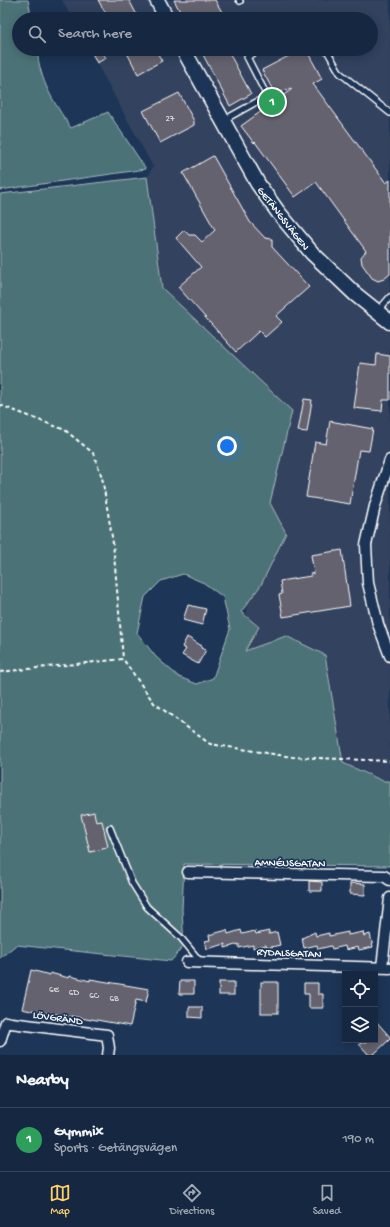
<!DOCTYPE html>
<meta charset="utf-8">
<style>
body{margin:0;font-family:"Gochi Hand",sans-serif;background:#1f3048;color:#f1f3f6}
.controls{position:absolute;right:12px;bottom:12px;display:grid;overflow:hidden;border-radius:0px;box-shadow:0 2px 10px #0003}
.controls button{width:36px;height:36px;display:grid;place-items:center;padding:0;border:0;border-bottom:1px solid #35445a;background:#162841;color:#f1f3f6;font:20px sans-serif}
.you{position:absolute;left:227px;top:446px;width:14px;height:14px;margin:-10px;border:3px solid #fff;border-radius:50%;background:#1a73e8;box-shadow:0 0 0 6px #1a73e833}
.badge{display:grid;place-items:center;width:26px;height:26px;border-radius:50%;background:#ffd166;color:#fff;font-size:13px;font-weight:700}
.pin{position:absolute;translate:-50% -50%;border:2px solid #fff;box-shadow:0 1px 4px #0006}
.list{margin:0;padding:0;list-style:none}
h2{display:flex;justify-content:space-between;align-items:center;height:52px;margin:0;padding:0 16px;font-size:17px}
h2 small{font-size:13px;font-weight:400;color:#9ea6b1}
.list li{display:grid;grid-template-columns:26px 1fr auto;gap:12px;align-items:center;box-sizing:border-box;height:64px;padding:0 16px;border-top:1px solid #35445a}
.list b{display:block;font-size:15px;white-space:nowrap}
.list p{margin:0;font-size:13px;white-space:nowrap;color:#9ea6b1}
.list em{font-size:13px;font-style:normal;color:#9ea6b1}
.icon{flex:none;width:22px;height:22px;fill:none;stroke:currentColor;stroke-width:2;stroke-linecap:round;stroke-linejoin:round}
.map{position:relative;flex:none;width:390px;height:1055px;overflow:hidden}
.search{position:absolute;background:#162841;box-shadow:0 2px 10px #0003;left:12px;right:12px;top:12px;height:44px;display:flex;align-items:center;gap:10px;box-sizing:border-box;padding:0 14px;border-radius:22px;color:#9ea6b1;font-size:15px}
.sheet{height:116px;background:#162841}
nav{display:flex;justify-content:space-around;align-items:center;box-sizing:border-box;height:56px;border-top:1px solid #35445a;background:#162841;font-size:11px;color:#9ea6b1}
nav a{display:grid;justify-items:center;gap:2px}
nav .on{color:#ffd166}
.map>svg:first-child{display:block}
.built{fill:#32425e}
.green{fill:#4c7377;stroke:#a6b9bb;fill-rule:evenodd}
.building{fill:#64626e;stroke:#fff}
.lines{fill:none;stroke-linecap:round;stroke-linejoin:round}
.lane-casing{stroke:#fff;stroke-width:8}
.street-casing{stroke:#fff;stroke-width:13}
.secondary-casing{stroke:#fff;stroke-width:17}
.path{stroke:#fff;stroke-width:2;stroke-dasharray:4 3;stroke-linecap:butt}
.lane{stroke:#1d3557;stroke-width:5}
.street{stroke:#1d3557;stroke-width:10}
.secondary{stroke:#1d3557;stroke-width:14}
.labels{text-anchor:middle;stroke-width:3.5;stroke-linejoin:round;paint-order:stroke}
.number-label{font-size:9px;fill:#d8d8db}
.street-label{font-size:11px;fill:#fff;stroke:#1d3557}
</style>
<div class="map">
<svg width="390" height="1055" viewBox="0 0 390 1055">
<rect width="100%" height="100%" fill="#1d3557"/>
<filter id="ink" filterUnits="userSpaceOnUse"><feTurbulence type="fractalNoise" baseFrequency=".025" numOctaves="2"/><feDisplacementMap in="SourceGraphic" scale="8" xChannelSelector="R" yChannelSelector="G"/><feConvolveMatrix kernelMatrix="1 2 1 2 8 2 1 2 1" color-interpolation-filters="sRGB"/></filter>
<g filter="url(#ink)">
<polygon class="built" points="62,0 390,0 390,781 383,781 343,763 325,655 245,652 249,537 162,288 147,177 153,167 89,49 371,49 371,19 72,19"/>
<g class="green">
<path d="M0 0H28L32 19H19V49H37C40 82 53 101 71 128L108 112 146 169 0 190Z"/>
<path d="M147 177 162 288 292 411 270 503 286 533 261 585 241 612 259 627 245 651 286 636 325 655 343 763 383 781H390V866L184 864 182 910 184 946 171 961 16 945 0 958V194ZM183 574 204 583 223 597 230 629 213 678 197 684 179 677 156 657 137 633 145 597 161 581Z"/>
</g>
<g class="building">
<polygon points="98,0 129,0 139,19 109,19"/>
<polygon points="174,0 215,0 226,19 184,19"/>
<polygon points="90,49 100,49 106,58 97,63"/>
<polygon points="125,49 155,49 162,61 138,74"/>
<polygon points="200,49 227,49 251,94 230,106"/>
<polygon points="302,49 306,49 322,79 313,84 386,183 390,180 390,274 384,279 378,281 372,278 362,264 361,257 366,251 316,182 295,197 255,142 254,143 241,126 292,89 291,88 275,94 262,70"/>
<polygon points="179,93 194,121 194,125 160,143 143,111"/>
<polygon points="213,156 250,222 265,238 272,239 272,247 309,287 276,316 282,322 265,337 259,331 236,352 178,287 201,267 176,238 184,230 189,235 195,235 202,242 215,230 183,173"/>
<polygon points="377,354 390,356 390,400 383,400 382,411 354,408 360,363 376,365"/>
<polygon points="304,399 312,400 307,432 298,431"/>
<polygon points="330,421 373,429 369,451 359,450 350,504 306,497 315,442 326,444"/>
<polygon points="342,550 350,606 283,617 279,595 282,594 280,581 311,576 310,574 314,573 311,555"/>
<polygon points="188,605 206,609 202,625 183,620"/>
<polygon points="187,637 202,646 201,648 206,650 198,664 182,655 186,649 182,647"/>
<polygon points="94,812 96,822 102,821 108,847 102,848 103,849 90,852 81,815"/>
<polygon points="309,881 322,882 322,891 309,891"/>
<polygon points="350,883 365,884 365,895 350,894"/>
<polygon points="227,930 228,934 241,930 242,934 255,931 256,934 269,931 269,934 277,932 280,945 267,948 266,945 253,948 253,945 239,948 239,944 225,948 225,944 207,949 205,941 210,940 209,935"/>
<polygon points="315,932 316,936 329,933 329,936 348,932 348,935 363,932 364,936 370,934 373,947 359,950 358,947 346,950 345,946 332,949 331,946 318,949 317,945 304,948 302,938"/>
<polygon points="31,970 50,975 50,973 69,978 70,976 90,981 90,979 149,989 146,1002 136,1000 130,1026 91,1019 91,1020 71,1016 71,1017 51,1013 51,1014 32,1010 31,1011 22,1009"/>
<polygon points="180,981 194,981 194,994 179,994"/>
<rect x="219" y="982" width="15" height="13"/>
<rect x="261" y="982" width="17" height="31"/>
<polygon points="304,983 318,983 318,994 323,994 323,1008 309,1008 309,994 304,994"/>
<polygon points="189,1007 202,1007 202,1018 189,1017"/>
<polygon points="375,1020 390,1037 390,1039 373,1055 369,1055 359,1044 371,1040 375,1040"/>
</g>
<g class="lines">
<g class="lane-casing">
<g id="lane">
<polyline points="239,0 240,1"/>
<polyline points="326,49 340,73 390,113"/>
<polyline points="224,120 267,96 247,57 262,49"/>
<polyline points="378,311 390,297"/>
<polyline points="110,828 132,883 147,907 181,938 200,961"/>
</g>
</g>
<g class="street-casing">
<g id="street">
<polyline points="390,460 375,506 366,545 368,583 378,624 390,656"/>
<polyline points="188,872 384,876 390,880"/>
<polyline points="187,962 390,968"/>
<polyline points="382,967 390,898"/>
<polyline points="0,1041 6,1022 11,1023 107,1035 109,1048 108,1055"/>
</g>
</g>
<g class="secondary-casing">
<g id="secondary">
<polyline points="157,0 167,19"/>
<polyline points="183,49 258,184 278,212 312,253 355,294 390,322"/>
</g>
</g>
<g class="path">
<polyline points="0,405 65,430 93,453 102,477 113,543 123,659"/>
<polyline points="0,672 123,659 154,703 210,744 292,757 390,761"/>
</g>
<use href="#lane" class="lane"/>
<use href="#street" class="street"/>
<use href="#secondary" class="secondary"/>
</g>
</g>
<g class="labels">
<g class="number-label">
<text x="170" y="121">27</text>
<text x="54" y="992">6E</text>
<text x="74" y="995">6D</text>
<text x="94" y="998">6C</text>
<text x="114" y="1001">6B</text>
</g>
<g class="street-label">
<text transform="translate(284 218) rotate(52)" y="4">GETÄNGSVÄGEN</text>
<text transform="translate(290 862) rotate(1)" y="4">AMNÉUSGATAN</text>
<text transform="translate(289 952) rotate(2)" y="4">RYDALSGATAN</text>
<text transform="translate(58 1017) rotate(8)" y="4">LÖVGRÄND</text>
</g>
</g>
</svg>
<div class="controls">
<button><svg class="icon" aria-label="locate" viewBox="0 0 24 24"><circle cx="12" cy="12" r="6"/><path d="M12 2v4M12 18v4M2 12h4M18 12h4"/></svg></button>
<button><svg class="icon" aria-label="layers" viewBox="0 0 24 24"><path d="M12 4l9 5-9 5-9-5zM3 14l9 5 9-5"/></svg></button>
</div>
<div class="you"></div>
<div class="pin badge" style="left:272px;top:102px;background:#2e9e5b">1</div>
<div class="search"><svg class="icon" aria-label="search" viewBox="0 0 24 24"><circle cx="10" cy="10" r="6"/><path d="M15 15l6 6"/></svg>Search here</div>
</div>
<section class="sheet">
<h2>Nearby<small></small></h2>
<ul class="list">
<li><span class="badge" style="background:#2e9e5b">1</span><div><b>Gymmix</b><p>Sports · Getängsvägen</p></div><em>190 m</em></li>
</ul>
</section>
<nav>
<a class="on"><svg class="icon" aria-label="map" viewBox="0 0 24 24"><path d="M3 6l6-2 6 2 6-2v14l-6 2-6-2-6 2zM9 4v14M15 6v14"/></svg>Map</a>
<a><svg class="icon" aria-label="directions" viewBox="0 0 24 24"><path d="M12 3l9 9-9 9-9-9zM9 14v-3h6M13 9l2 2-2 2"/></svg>Directions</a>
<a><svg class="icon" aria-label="saved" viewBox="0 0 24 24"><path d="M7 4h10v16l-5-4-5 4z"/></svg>Saved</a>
</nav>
